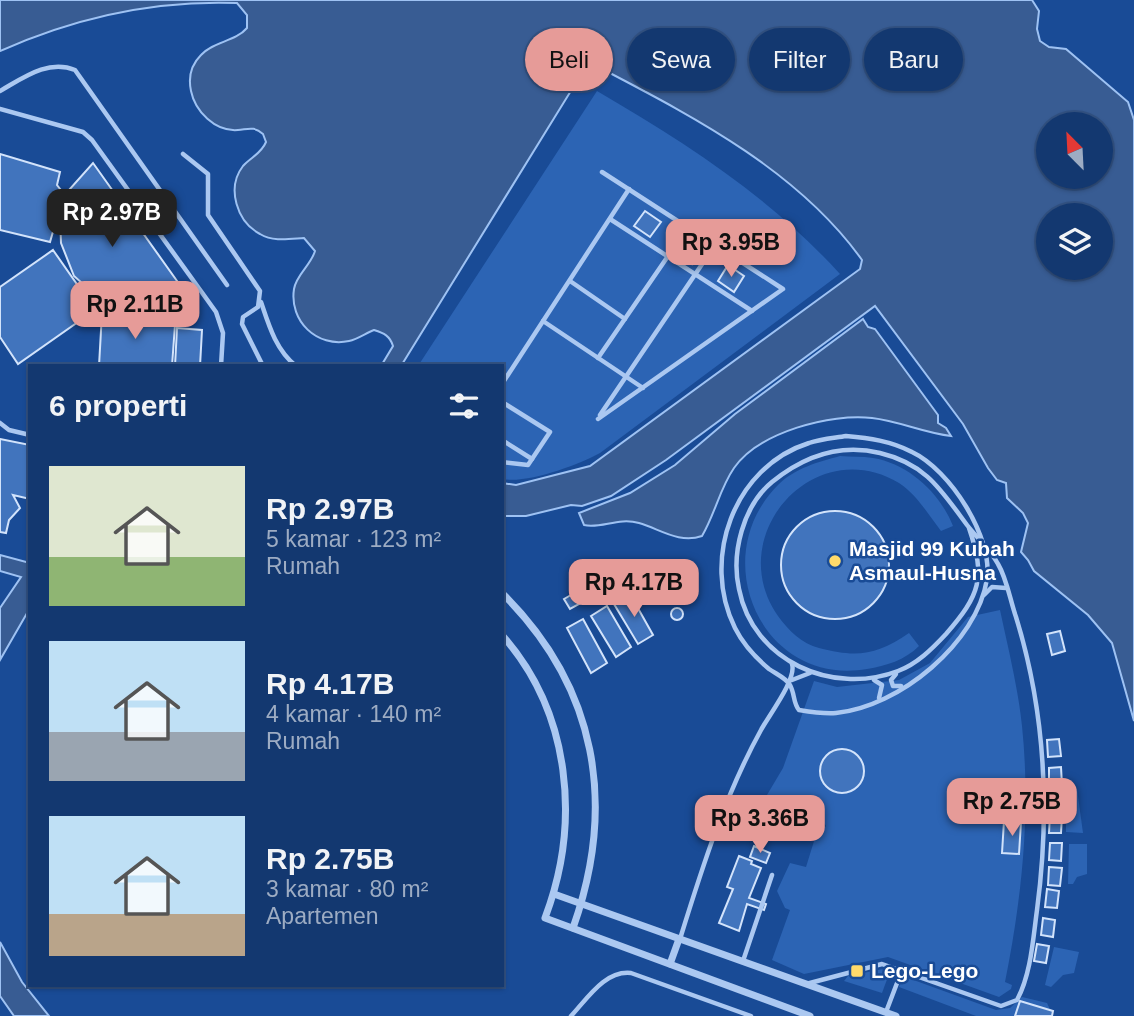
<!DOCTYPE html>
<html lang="id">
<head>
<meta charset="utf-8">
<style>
	:root { --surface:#133870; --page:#204378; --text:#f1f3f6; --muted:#9dacc3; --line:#325283; --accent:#e69b98 }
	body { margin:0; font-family:Arial,sans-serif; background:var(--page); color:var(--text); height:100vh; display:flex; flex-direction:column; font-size:26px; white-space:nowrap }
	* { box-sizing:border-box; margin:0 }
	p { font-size:23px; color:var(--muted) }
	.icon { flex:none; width:38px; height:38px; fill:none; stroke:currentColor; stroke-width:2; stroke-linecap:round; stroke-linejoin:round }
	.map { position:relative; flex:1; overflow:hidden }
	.side { position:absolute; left:28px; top:364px; width:476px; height:623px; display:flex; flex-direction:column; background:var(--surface); border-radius:0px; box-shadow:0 2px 5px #0004,0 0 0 2px var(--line) }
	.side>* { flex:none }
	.guide { position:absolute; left:525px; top:28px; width:504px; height:63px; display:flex; gap:14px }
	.needle { width:46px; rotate:336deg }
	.controls { position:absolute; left:1036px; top:112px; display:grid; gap:14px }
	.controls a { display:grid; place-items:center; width:77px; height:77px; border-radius:50%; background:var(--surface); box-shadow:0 2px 5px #0004,0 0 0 2px var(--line); font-size:35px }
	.price { position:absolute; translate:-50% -60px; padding:0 16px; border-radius:14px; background:var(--accent); color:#111; font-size:23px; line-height:46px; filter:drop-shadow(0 2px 4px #0008) }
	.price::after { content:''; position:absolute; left:50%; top:42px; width:21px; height:16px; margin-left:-10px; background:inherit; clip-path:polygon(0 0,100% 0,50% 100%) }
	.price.selected { background:#222; color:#fff }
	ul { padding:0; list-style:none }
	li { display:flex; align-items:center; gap:21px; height:175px; padding:0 21px }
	li span { display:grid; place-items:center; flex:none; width:196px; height:140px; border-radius:0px; color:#555 }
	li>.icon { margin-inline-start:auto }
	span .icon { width:84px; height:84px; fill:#fffc; stroke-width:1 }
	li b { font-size:30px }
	h2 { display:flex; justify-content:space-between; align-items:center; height:84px; padding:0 21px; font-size:30px }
	.tag { padding:0 24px; border-radius:32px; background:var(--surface); box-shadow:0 2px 5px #0004,0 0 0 2px var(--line); font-size:24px; line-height:63px }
	.tag.selected { background:var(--accent); color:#111 }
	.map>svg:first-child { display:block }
</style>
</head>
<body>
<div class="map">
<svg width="1134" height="1016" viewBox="0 0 1134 1016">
	<rect width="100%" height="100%" fill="#194b96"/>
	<g fill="#2c64b4">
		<path d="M597 91C686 143 770 197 840 274L600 453C578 465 527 484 502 479V366H418Z"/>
		<path d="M840 456C851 457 862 456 873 458 909 464 940 493 953 526L941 531C928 514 917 495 899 483 814 432 722 536 778 616 788 630 802 644 819 648 857 658 877 655 909 633L919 646C905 660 886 666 867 669 762 687 705 558 778 485 795 468 818 462 840 456Z"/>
		<path d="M1000 610C1008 648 1018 687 1022 726 1031 813 1022 897 1005 982L1012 985 1011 989 999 997 888 957 804 974 772 960 790 910 785 908 777 891 790 863 806 867 815 838 826 826 822 820 810 819 764 800 783 768 814 681 837 687 899 680 930 663 968 617Z"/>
		<path d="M1077 789 1083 833 1066 832V790Z"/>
		<path d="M1069 844H1087V874L1077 877 1073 884H1068Z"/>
		<path d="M1054 947 1079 952 1074 973 1063 975 1051 987 1045 985Z"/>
		<path d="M883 969 889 974 882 993 844 981 848 976Z"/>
		<path d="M908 978 996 1010 1010 1008 1022 997 1047 1003 1053 1016H976L899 987 902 979Z"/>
	</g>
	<g fill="#385c93" stroke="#9ec2f3" stroke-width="2" fill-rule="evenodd">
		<path d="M0 0H1032L1039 11 1037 29 1040 41 1049 47 1066 49 1128 102 1134 120V721L1112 643 1088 615 1034 571 1028 560 1021 552 1028 523 1023 513 1007 498 1006 483 997 480 988 468 963 424 875 306 666 460 611 496 582 506 571 505 526 516H502V483L516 485 590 466 860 269 862 260C800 173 698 119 606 71 592 69 586 72 577 81L401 366H381L393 346C390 336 384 333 374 330 366 333 358 339 349 341 317 348 289 321 294 289 296 275 311 265 315 251L304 238C289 239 273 242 260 234 237 222 226 188 243 166 251 157 261 154 266 142L263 134C254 126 249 129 238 130 215 132 195 111 191 91 188 77 191 65 201 55 214 41 235 42 247 28V15L237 3C155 0 74 18 0 51ZM1048 124H1101V177H1048ZM1048 215H1101V268H1048Z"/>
		<path d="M863 319 868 327 875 329 938 415V423L946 428 951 436C924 433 899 421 872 418 831 413 759 432 734 468 720 488 715 514 702 536 679 544 660 529 639 523 618 517 601 529 584 525L579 513 630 493 675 465 735 414Z"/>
		<path d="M0 555 30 563V608L0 660V608L21 577 0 571Z"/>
		<path d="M0 942 22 982 49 1016H14L0 996Z"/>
	</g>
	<g fill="#4174bd" stroke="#d2e3fb" stroke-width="2">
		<path d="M0 154 60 172 57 185 64 194 50 242 0 230Z"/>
		<path d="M93 163 187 295 154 309 127 308 101 300 74 276 61 243 60 216 69 190Z"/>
		<path d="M645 211 661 222 650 237 634 226Z"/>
		<path d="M687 237 703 248 692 264 676 253Z"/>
		<path d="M53 250 95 310 18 364 0 337V287Z"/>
		<path d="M728 265 744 276 734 292 718 281Z"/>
		<path d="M102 313 156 316V324L175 325 172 366H99Z"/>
		<path d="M177 328 202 330 200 366H175Z"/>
		<path d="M0 439 30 445V499L13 495 20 508 9 520 6 533 0 532Z"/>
		<circle cx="835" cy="565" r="54"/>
		<path d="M604 576 612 586 570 609 564 599Z"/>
		<path d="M630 594 653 635 638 644 614 604Z"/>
		<path d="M607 606 631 647 616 657 591 616Z"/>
		<circle cx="677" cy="614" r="6"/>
		<path d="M583 619 607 663 591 673 567 628Z"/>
		<path d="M1060 631 1065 651 1052 655 1047 634Z"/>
		<path d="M1059 739 1061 756 1048 757 1047 740Z"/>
		<circle cx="842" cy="771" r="22"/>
		<path d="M1061 767 1062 785H1049V768Z"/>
		<path d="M1050 790H1062V807L1050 808Z"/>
		<path d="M1050 815 1062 816 1061 833H1049Z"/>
		<path d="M1004 821 1021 822 1019 854 1002 853Z"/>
		<path d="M1050 843H1062L1061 861 1049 860Z"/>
		<path d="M754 846 770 853 766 863 750 857Z"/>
		<path d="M739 856 752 861 751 864 761 868 749 898 766 904 764 910 747 904 739 931 719 923 733 889 727 887Z"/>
		<path d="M1049 867 1062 868 1060 886 1048 885Z"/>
		<path d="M1047 889 1059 891 1057 908 1045 907Z"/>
		<path d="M1043 918 1055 920 1053 937 1041 935Z"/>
		<path d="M1037 944 1049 946 1046 963 1034 961Z"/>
		<path d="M1020 1001 1053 1011 1052 1016H1015Z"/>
	</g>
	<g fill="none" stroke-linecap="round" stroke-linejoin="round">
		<g stroke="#abc8f1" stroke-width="4.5">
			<path d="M0 91C23 78 48 59 75 70L227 285"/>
			<path d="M0 109 83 132 92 140 216 312 223 333 221 366"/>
			<path d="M183 154 208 174V215L260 291 258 307 243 317 242 324 263 366"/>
			<path d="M610 219 752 311"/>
			<path d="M570 281 625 319"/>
			<path d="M261 302C269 326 276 350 296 366"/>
			<path d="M543 321 643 388"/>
			<path d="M598 358 688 227"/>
			<path d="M502 384 629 189"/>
			<path d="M502 402 550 432 528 465 502 462"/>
			<path d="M600 415 715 245"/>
			<path d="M598 419 783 289 602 172"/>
			<path d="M0 423 9 430 30 435"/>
			<path d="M846 436C869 438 891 441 912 452 950 470 993 537 987 579 977 643 899 707 836 713 824 714 811 712 799 710 793 703 795 694 790 685 786 678 776 674 769 669 756 658 743 644 735 628 701 560 733 467 809 443 820 439 834 438 846 436Z"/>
			<path d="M502 440 532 459"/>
			<path d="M984 595 992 587 1006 588"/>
			<path d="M896 674 891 680 893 686H901"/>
			<path d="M792 680 810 673"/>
			<path d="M874 680 882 685 879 698"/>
			<path d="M680 939C702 868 725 795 761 730 769 715 797 679 792 664"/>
			<path d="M743 961 772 875"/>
			<path d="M806 984 882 964 1001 1006 1017 1000C1031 974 1033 939 1037 910 1050 812 1045 711 1016 617 1010 600 1007 579 998 564 990 549 977 538 967 525 941 490 926 464 880 453 839 443 804 456 772 482 743 506 731 553 739 589 753 661 832 696 898 671 917 664 932 649 946 634 980 595 986 578 969 528"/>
			<path d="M886 1012 902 970"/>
			<path d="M571 1016C587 999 605 970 631 973L751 1016"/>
		</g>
		<g stroke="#abc8f1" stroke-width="7">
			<path d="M502 593C597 687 617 804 573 928"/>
			<path d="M502 635C571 713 581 823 545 918L810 1016"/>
			<path d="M554 894 896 1016"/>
			<path d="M670 964 679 939"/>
		</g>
	</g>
	<g fill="#ffda6b" stroke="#194b96" stroke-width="2.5">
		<circle cx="835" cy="561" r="7"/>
		<rect x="850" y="964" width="14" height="14" rx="3.5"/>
	</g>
	<g text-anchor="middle" stroke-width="5" stroke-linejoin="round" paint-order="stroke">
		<g font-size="21" font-weight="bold" fill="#fff" stroke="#194b96" text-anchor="start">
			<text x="849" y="556">Masjid 99 Kubah<tspan x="849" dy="24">Asmaul-Husna</tspan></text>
			<text x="871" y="978">Lego-Lego</text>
		</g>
	</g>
</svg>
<div class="controls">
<a><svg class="needle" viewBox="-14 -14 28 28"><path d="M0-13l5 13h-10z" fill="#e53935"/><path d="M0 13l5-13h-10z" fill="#9dacc3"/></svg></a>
<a><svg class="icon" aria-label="layers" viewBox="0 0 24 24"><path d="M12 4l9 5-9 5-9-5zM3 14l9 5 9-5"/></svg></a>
</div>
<b class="price selected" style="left:112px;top:249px">Rp 2.97B</b>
<b class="price" style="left:731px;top:279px">Rp 3.95B</b>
<b class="price" style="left:135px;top:341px">Rp 2.11B</b>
<b class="price" style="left:634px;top:619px">Rp 4.17B</b>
<b class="price" style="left:1012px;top:838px">Rp 2.75B</b>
<b class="price" style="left:760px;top:855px">Rp 3.36B</b>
<div class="guide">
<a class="tag selected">Beli</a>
<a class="tag">Sewa</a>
<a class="tag">Filter</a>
<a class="tag">Baru</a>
</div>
<section class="side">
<h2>6 properti<svg class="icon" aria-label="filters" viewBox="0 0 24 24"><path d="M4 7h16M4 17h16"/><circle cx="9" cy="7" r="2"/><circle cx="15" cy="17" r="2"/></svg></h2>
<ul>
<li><span style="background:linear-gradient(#dfe7d0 65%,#8fb573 0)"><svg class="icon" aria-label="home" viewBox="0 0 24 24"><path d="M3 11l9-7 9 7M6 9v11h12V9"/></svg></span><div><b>Rp 2.97B</b><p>5 kamar · 123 m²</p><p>Rumah</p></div></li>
<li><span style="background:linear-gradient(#bfe0f5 65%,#9aa5b1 0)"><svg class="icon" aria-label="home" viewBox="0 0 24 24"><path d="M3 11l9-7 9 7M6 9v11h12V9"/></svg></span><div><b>Rp 4.17B</b><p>4 kamar · 140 m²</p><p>Rumah</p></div></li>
<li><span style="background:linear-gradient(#bfe0f5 70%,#b9a48a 0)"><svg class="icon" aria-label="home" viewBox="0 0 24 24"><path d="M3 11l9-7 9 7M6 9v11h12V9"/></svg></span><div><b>Rp 2.75B</b><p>3 kamar · 80 m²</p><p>Apartemen</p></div></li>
</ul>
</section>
</div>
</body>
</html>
